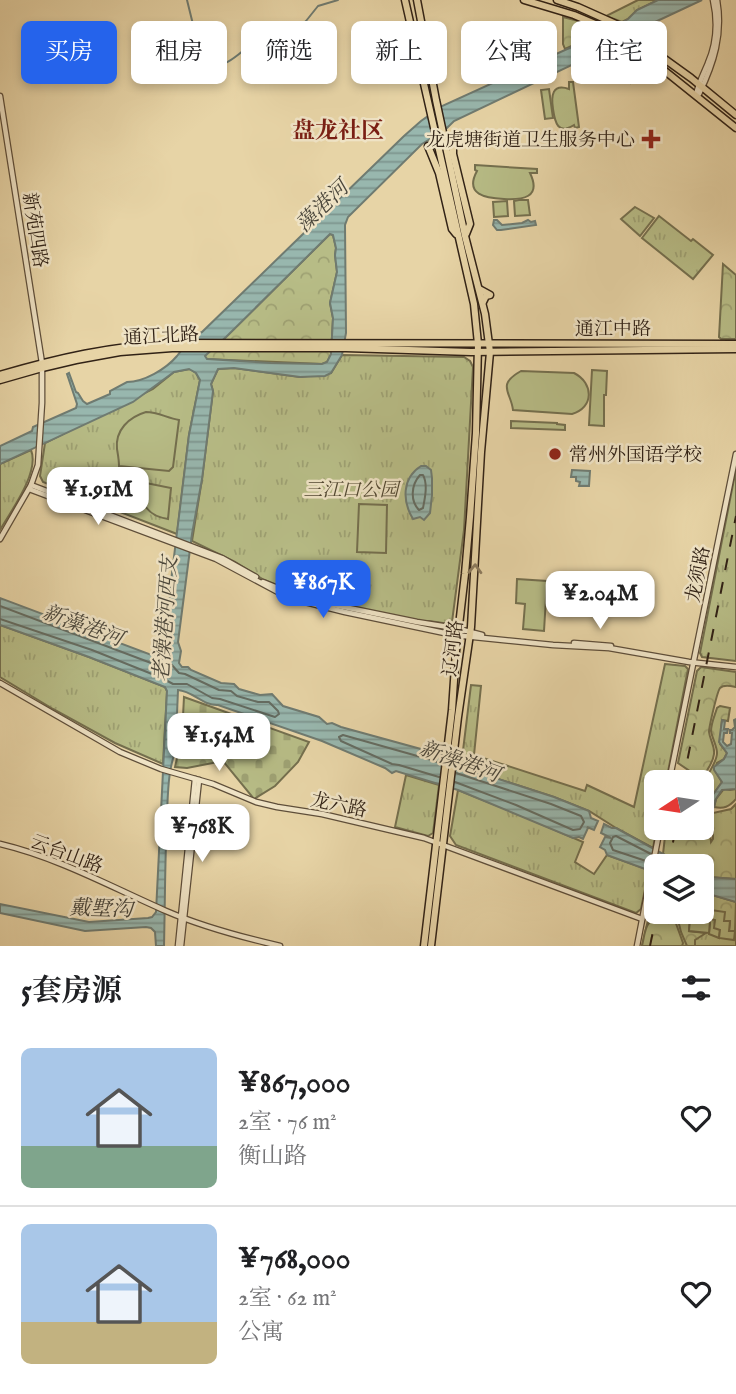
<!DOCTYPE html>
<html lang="zh">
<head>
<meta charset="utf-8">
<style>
	:root { --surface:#fff; --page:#f6f6f6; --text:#202124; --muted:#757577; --line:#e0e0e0; --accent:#2563eb }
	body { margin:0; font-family:"IM FELL English","Noto Serif SC",serif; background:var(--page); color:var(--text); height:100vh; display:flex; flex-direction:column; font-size:26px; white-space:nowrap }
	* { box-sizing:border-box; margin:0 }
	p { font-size:23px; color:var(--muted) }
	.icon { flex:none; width:38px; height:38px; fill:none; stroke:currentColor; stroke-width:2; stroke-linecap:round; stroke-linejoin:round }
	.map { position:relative; height:946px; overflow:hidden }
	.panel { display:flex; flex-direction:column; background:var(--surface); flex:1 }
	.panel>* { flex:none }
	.top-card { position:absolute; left:21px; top:21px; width:695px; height:63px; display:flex; gap:14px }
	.needle { width:46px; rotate:258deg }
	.controls { position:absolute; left:644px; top:770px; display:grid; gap:14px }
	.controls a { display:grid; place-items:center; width:70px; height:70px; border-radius:10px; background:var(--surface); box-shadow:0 4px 10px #0003; font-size:35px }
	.price { position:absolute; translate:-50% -60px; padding:0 16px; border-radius:14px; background:#fff; color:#222; font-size:23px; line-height:46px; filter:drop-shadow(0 2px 4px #0008) }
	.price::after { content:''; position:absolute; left:50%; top:42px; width:21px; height:16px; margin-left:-10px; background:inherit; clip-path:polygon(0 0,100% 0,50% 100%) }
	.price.on { background:var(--accent); color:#fff }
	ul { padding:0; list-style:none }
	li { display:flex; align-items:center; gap:21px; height:175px; padding:0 21px }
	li+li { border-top:2px solid var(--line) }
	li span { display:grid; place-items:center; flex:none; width:196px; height:140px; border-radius:10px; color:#555 }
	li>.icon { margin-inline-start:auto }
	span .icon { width:84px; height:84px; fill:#fffc; stroke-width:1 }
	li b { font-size:30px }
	h2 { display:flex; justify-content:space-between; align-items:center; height:84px; padding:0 21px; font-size:30px }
	.pill { padding:0 24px; border-radius:10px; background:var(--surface); box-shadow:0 4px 10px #0003; font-size:24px; line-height:63px }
	.pill.on { background:var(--accent); color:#fff }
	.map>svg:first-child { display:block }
</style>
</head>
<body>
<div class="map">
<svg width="736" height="946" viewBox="0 0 736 946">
	<defs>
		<pattern id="grass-tufts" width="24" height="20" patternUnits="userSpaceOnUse" patternTransform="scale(1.75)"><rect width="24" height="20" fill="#b7bc86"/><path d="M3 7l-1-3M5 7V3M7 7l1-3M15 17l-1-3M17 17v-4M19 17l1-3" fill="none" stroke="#9ea173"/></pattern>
		<pattern id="forest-crowns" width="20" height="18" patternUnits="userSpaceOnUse" patternTransform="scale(1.75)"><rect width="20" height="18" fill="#b7bc86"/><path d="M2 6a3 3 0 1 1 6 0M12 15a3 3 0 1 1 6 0" fill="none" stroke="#9ea173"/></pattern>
		<pattern id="cemetery-stones" width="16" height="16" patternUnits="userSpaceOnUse" patternTransform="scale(1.75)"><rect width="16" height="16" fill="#b7bc86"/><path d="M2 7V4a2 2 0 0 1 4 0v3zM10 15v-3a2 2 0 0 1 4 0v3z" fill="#9ea173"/></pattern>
		<pattern id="water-rules" width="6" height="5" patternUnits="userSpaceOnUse" patternTransform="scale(1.75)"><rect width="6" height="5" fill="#98b7ae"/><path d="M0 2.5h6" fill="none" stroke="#7d948d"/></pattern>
	</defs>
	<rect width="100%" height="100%" fill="#e7d4a6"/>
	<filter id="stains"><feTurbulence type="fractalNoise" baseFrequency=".00286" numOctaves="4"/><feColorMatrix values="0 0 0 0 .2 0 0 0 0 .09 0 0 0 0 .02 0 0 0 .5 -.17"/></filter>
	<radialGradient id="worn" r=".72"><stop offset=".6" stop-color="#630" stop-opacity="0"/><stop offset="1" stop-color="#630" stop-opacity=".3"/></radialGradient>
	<g fill="url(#grass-tufts)" stroke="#746f4e" stroke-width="2">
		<path d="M638 0H658L637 10 628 19 622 22 606 16Z"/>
		<path d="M635 207 654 218 640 236 621 219Z"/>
		<path d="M659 216 691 241 693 239 713 255 693 279 642 238Z"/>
		<path d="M342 355 464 357 470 361 473 367 464 530 452 622 450 624 429 621H417L302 596 264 580 235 562 192 541 202 479 213 391 211 384 218 369 234 368 300 377 331 373Z"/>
		<path d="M190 369 196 373 200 380 189 435 177 534 43 482 40 476 45 443 153 389 174 372Z"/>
		<path d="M31 450C40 472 11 511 0 530V464Z"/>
		<path d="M736 469V661L702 657 700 653Z"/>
		<path d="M0 625 89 657 165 687 167 691 163 764 115 743 53 709 0 677Z"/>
		<path d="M665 664 685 666 688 669 666 782H656L657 828 653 848 616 828 589 811 554 797 461 767 471 685 481 686 474 755 585 791 587 785 634 807Z"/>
		<path d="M406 775 439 785 433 833 428 836 395 827Z"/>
		<path d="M458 790 513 812 583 842 575 862 594 874 607 855 649 870 641 909 636 913 456 845 450 836Z"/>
		<path d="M656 886V912H702V892L736 902V946H642Z"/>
	</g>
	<g fill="url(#forest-crowns)" stroke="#746f4e" stroke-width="2">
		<path d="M563 17 590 24 603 32 565 49 563 44Z"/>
		<path d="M620 42 666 76 631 83 628 67 616 45Z"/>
		<path d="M330 234 333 235 336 248 335 255 337 272 330 303 333 318 331 355 327 362 322 364 207 359 204 356 226 337Z"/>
		<path d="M723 264 736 275V339H721L719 337Z"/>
		<path d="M701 667 736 672V687C731 686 724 684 720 688 717 692 709 727 709 732 710 740 715 746 714 754 713 764 705 771 703 780L678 763 697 671Z"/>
		<path d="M720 706 730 708 728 721 722 720 720 744 727 753 724 759 717 763 715 770 722 782 712 796 711 806C690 787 717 769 717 753 717 746 712 738 711 731 711 723 715 715 717 708Z"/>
		<path d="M724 789 730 790 736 789V799C729 807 724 809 714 807L716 799Z"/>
		<path d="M736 804V879L708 877 702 874V866H685L663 854 666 828H702V807L707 806 710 811 709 824 711 842 713 839V813L731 809Z"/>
		<path d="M702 892 736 902 735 931H729L730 922 724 921 711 910 710 918 715 919 720 929 719 938 709 934 710 921 703 920 704 907H702Z"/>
		<path d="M661 915 674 918 683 943 682 946H642C646 929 644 922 661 915Z"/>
		<path d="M680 919 690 920 689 931 706 933 695 940V946H687L681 932 678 920Z"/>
	</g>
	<path fill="url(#cemetery-stones)" stroke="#746f4e" stroke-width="2" d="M184 697 309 742 298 762 275 786 254 799 223 761 187 768 175 767 182 736Z"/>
	<g fill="#b7bc86" stroke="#746f4e" stroke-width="2">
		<path d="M569 82H573L579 127 575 128 574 125C558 135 555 123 553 109 551 96 552 83 569 89Z"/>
		<path d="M549 89 553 118 545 119 541 90Z"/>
		<path d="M475 165 537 169V173H530C542 198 522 200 504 199 486 198 464 195 477 171L475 170Z"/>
		<path d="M519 200H528L530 215 515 216 514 201Z"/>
		<path d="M507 201 508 216 494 217 493 202Z"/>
		<path d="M592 370 607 371 606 395H604V426L589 425Z"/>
		<path d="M521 371 574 373C594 383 594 408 572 414L513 410C511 392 496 385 521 371Z"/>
		<path d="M146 412C158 412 167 418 179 420L173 467 169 471 119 466C119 460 118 455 117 449 115 430 129 417 146 412Z"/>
		<path d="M511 421 557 423V424L565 425V430L511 428Z"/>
		<path d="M141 482 171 488 168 519C147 516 139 502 141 482Z"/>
		<path d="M359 504 387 505 386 553 357 552Z"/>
		<path d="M517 579 547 581 544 631 523 629 525 604 516 603Z"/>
		<path d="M702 907H704L703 920 710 921 709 933 689 931 690 919 683 917 684 912H702Z"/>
		<path d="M711 910 725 912 724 921H730L729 931H735L734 940 719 938 720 930 714 928 715 920 710 919Z"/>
	</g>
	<g fill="url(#water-rules)" stroke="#6f7b71" stroke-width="2" fill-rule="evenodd">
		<path d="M658 0H702L638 30 618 43 454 121 446 129 422 144 348 217 345 225 346 333 342 355 331 373 325 376 300 377 234 368 218 369 211 384 213 391 202 479 192 534 178 642 181 651 179 663 182 667H188L191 670 221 683 234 684 239 689 260 695 272 694 283 706 319 717 327 724 332 723 341 727 439 754 461 767 554 797 589 811 591 818 598 821 594 830 587 827 588 828 583 839 579 837 573 838 458 790 396 771 392 773 385 768 322 741 218 705C203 706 193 691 178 690L176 738 179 743C168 764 168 791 167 814 165 858 165 902 164 946H156L155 932 151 928 146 927 85 931 0 913V904L89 922 148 918 152 917 156 912 167 691 165 687 89 657 0 625V598L162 659 167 657 170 631 168 621 171 581 189 435 200 380 196 373 189 369 174 372 133 402 0 464V446L32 431 33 427 76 408 77 404 67 374 69 373 76 392 78 393 83 401 87 404 110 394V391L127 382C144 382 166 369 177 356 185 346 190 336 202 332L404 136 421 121 442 106 609 30 628 19 637 10ZM330 234 333 235 336 248 335 255 337 272 330 303 333 318 331 354 327 362 322 364 271 363 207 359 205 356 226 337Z"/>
		<path d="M494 220H497L502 225 522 223 528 220 531 222 535 221 536 225 501 230H497L493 225Z"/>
		<path d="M421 466H426L431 470 432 478V495L430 513 424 520 420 517 413 519C402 501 402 478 421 466Z"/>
		<path d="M572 470 590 471 589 486H579L580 482 576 481V477H571Z"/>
		<path d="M736 719V789L722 790 716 799 714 807 711 806 712 796 722 782 714 770V767L724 759 727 753 719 742 722 720 725 721 724 729H728L727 733H724L723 742 727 746 731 744 732 733H730V730H732L735 727 734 720Z"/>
		<path d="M604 824 612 828H616L685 866H656V873L607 855 605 850 600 847 605 837 611 838 601 833Z"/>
		<path d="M702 874 708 877 736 879V902L702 892Z"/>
	</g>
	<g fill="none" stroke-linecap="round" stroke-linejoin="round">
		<g stroke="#646c62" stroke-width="2">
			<path d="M420 475H423C428 484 425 498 423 508L419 510C410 501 411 485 420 475Z"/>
			<path d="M0 606 159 666 171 664 179 673 185 674 219 690 231 691 237 696 258 702H269L278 711 279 714 275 717 220 699 212 698 187 684H173L162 678 92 650 0 619"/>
			<path d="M439 777 399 765 392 764 341 741 339 737 343 735 435 761 441 764"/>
			<path d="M455 782 516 805 573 830 580 829 584 822 581 816 551 804 456 773"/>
			<path d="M649 862 613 850 610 843 613 837 616 836 651 854"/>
		</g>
		<path stroke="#6f7b71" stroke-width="2" d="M187 0 203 65C232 70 236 50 259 42 268 39 278 41 287 40L306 21 318 6 338 0"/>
		<g stroke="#5e4e3a" stroke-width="7">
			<g id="minor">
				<path d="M696 95C698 84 704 73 708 63 717 42 718 22 713 0"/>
				<path d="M0 96 42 363V403L38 465 31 485 0 539"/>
				<path d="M696 96 699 94C714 63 723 34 717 0"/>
				<path d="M31 485 222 558 256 577"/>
				<path d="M29 489 216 559 289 598 345 612 454 635 553 645 609 648 689 662 736 667"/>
				<path d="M263 582 305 599 417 622 455 628 482 635"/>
				<path d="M574 643 611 646"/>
				<path d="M0 683 120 752 161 769 213 784 256 802 277 807 322 814 424 838 642 919"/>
				<path d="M669 782 736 454"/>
				<path d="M0 844C59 858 111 887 166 911 203 927 241 937 280 946"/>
				<path d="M178 946 195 779"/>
				<path d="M181 946 199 780"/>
				<path d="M637 946 660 828"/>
			</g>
		</g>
		<g stroke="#312216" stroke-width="9">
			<g id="major">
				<path d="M405 0 474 304 478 344 476 433 470 517 465 574 456 651 452 710 424 946"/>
				<path d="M417 0 436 100 465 236 485 314 490 352 481 452 471 627 458 717 431 946"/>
				<path d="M524 0 574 15 607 29 645 55 736 128"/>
				<path d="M557 0 578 7 616 24 691 78 736 115"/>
				<path d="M455 138 453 146V154L470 224 466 234"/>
				<path d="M428 146 439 173 452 229 456 234"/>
				<path d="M479 289 490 295 486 296 483 302"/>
				<path d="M0 375C58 358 111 346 172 343L736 344"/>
				<path d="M0 380 42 368 76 360 120 352 172 348H346L471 352 736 349"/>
			</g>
		</g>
		<use href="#minor" stroke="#efe3c5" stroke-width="4.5"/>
		<use href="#major" stroke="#e7d4a6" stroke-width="6"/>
		<g stroke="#312216" stroke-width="2" stroke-dasharray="12 12" stroke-linecap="butt">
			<path d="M683 782 736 516"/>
			<path d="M668 866 676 828"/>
			<path d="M650 946 657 912"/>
		</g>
	</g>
	<defs><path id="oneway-chevron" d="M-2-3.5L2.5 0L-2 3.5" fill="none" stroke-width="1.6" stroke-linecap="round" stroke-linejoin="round" transform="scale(1.75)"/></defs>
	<use stroke="#8c7b5e" href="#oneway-chevron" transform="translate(475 569) rotate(-88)"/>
	<g fill="#8f2418" stroke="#efe3c5" stroke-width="2.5">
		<path d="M647.5 128.5h7v7h7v7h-7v7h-7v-7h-7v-7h7z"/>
		<circle cx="555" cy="454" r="7"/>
	</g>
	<g text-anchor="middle" stroke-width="5" stroke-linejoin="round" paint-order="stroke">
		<g font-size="19" fill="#312216" stroke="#efe3c5" text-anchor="end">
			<text x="635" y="146">龙虎塘街道卫生服务中心</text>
			<text x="569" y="461" text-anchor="start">常州外国语学校</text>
		</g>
		<g font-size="19" fill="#312216" stroke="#efe3c5">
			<text transform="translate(36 230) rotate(81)" y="7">新苑四路</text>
			<text x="613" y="335">通江中路</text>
			<text transform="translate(161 335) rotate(-3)" y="7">通江北路</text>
			<text transform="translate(697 574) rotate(-79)" y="7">龙须路</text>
			<text transform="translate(452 648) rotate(-83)" y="7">辽河路</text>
			<text transform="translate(339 804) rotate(12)" y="7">龙六路</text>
			<text transform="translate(67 853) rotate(21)" y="7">云台山路</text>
		</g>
		<g font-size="19" font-style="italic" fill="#524832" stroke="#efe3c5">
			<text x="351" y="496">三江口公园</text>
		</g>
		<g font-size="21" font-style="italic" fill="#4b473c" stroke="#efe3c5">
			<text transform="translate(322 206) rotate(-44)" y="7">藻港河</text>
			<text transform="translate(165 619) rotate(-86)" y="7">老澡港河西支</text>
			<text transform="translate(83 625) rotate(20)" y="7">新藻港河</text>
			<text transform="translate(460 761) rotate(20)" y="7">新澡港河</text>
			<text transform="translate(101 908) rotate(2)" y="7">戴墅沟</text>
		</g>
		<g font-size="23" font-weight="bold" fill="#7a1f14" stroke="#efe3c5">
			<text x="338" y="138">盘龙社区</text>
		</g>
	</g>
	<rect width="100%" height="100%" filter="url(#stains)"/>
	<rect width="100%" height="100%" fill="url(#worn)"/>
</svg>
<div class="controls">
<a><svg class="needle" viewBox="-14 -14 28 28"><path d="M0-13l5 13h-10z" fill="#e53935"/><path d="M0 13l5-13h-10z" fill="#757577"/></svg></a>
<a><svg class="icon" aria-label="layers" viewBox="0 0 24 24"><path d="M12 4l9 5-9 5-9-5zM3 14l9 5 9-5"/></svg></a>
</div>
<b class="price" style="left:98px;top:527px">¥1.91M</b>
<b class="price on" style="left:323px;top:620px">¥867K</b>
<b class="price" style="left:600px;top:631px">¥2.04M</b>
<b class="price" style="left:219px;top:773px">¥1.54M</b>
<b class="price" style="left:202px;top:864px">¥768K</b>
<div class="top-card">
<a class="pill on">买房</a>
<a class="pill">租房</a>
<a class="pill">筛选</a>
<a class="pill">新上</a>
<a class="pill">公寓</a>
<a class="pill">住宅</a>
</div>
</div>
<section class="panel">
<h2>5套房源<svg class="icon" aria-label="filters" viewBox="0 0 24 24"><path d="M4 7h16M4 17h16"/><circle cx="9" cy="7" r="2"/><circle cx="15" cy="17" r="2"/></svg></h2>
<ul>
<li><span style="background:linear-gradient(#a9c7e8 70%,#7fa58c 0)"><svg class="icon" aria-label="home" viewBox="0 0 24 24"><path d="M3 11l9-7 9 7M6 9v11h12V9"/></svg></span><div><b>¥867,000</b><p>2室 · 76 m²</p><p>衡山路</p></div><svg class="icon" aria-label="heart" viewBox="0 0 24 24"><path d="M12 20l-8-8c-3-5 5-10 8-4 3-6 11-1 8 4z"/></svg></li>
<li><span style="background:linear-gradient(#a9c7e8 70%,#c2b280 0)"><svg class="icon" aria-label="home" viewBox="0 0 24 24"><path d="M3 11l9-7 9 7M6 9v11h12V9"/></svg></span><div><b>¥768,000</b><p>2室 · 62 m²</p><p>公寓</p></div><svg class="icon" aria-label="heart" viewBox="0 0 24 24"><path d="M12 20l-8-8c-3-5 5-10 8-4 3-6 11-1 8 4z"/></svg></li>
</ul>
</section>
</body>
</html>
